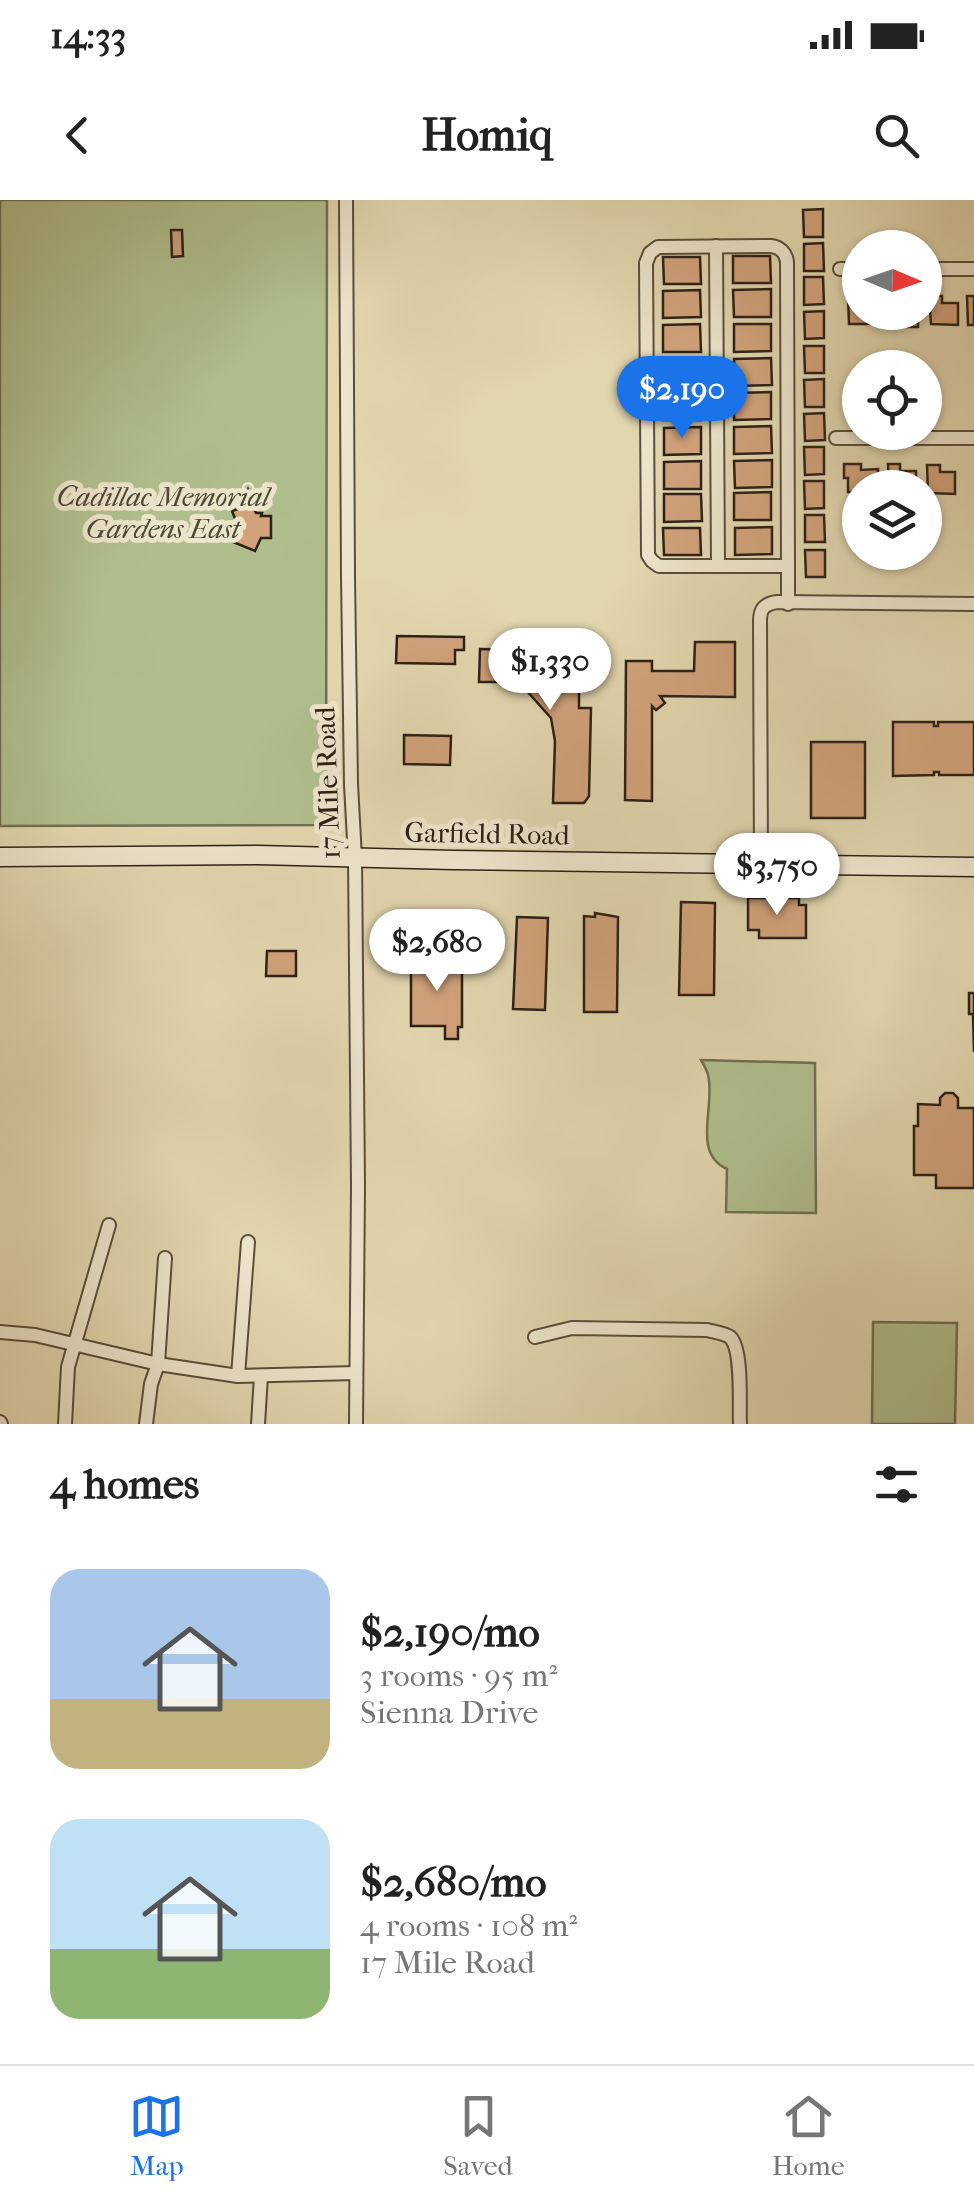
<!DOCTYPE html>
<html lang="en">
<head>
<meta charset="utf-8">
<style>
	:root { --surface:#fff; --page:#f2f2f2; --text:#222; --muted:#767676; --line:#e0e0e0; --accent:#1a73e8 }
	body { margin:0; font-family:"IM FELL French Canon",serif; background:var(--page); color:var(--text); height:100vh; display:flex; flex-direction:column; font-size:38px; white-space:nowrap }
	* { box-sizing:border-box; margin:0 }
	p { font-size:32px; color:var(--muted) }
	.icon { flex:none; width:55px; height:55px; fill:none; stroke:currentColor; stroke-width:2; stroke-linecap:round; stroke-linejoin:round }
	.map { position:relative; height:1224px; overflow:hidden }
	.panel { display:flex; flex-direction:column; background:var(--surface); flex:1 }
	.panel>* { flex:none }
	.needle { width:65px; rotate:92deg }
	.controls { position:absolute; left:842px; top:30px; display:grid; gap:20px }
	.controls a { display:grid; place-items:center; width:100px; height:100px; border-radius:50%; background:var(--surface); box-shadow:0 2px 8px #0004; font-size:50px }
	.price { position:absolute; translate:-50% -85px; padding:0 22px; border-radius:35px; background:#fff; color:#222; font-size:32px; line-height:65px; filter:drop-shadow(0 2px 5px #0008) }
	.price::after { content:''; position:absolute; left:50%; top:60px; width:30px; height:22px; margin-left:-15px; background:inherit; clip-path:polygon(0 0,100% 0,50% 100%) }
	.price.current { background:var(--accent); color:#fff }
	ul { padding:0; list-style:none }
	li { display:flex; align-items:center; gap:30px; height:250px; padding:0 50px }
	li span { display:grid; place-items:center; flex:none; width:280px; height:200px; border-radius:30px; color:#555 }
	li>.icon { margin-inline-start:auto }
	span .icon { width:120px; height:120px; fill:#fffc; stroke-width:1 }
	li b { font-size:42px }
	h2 { display:flex; justify-content:space-between; align-items:center; height:120px; padding:0 50px; font-size:42px }
	.status { display:flex; justify-content:space-between; align-items:center; height:70px; padding:0 50px; background:var(--surface); direction:ltr }
	.status svg { height:28px; fill:currentColor }
	header { display:flex; justify-content:space-between; align-items:center; height:130px; padding:0 50px; background:var(--surface); font-size:45px; font-weight:700 }
	.menu { display:flex; justify-content:space-around; align-items:center; height:140px; border-top:2px solid var(--line); background:var(--surface); font-size:28px; color:var(--muted) }
	.menu a { display:grid; justify-items:center; gap:5px }
	.menu .current { color:var(--accent) }
	.map>svg:first-child { display:block }
</style>
</head>
<body>
<div class="status"><b>14:33</b><svg viewBox="0 0 49 12"><path d="M0 12V9h3v3zM5 12V6h3v6zM10 12V3h3v9zM15 12V0h3v12zM26 1h20v11H26zM47 4h2v5h-2z"/></svg></div>
<header><svg class="icon" aria-label="back" viewBox="0 0 24 24"><path d="M15 5l-7 7 7 7"/></svg>Homiq<svg class="icon" aria-label="search" viewBox="0 0 24 24"><circle cx="10" cy="10" r="6"/><path d="M15 15l6 6"/></svg></header>
<div class="map">
<svg width="974" height="1224" viewBox="0 0 974 1224">
	<rect width="100%" height="100%" fill="#e2d6af"/>
	<filter id="stains"><feTurbulence type="fractalNoise" baseFrequency=".002" numOctaves="4"/><feColorMatrix values="0 0 0 0 .2 0 0 0 0 .09 0 0 0 0 .02 0 0 0 .5 -.17"/></filter>
	<radialGradient id="worn" r=".72"><stop offset=".6" stop-color="#630" stop-opacity="0"/><stop offset="1" stop-color="#630" stop-opacity=".3"/></radialGradient>
	<g fill="#b0be8d" stroke="#6e7052" stroke-width="2.5">
		<path d="M0 0H327L326 625 0 626Z"/>
		<path d="M701 860 815 863 816 1013 726 1012 727 969C691 953 716 905 708 875 707 870 704 865 701 860Z"/>
		<path d="M873 1122 957 1123 955 1224H872Z"/>
	</g>
	<g fill="#d1a27b" stroke="#2c2117" stroke-width="2.5">
		<path d="M823 9V37H804L803 10Z"/>
		<path d="M171 30H182L183 56 172 57Z"/>
		<path d="M823 43 824 71H804V44Z"/>
		<path d="M733 56H770L771 83H733Z"/>
		<path d="M663 57H700L701 84H664Z"/>
		<path d="M804 77H823L824 104 804 105Z"/>
		<path d="M771 89V117H734L733 90Z"/>
		<path d="M700 90 701 117 663 118V91Z"/>
		<path d="M848 96H860V112H876V124H849Z"/>
		<path d="M929 96H942V103H958V125L931 124Z"/>
		<path d="M967 96H974V125H968Z"/>
		<path d="M824 111V138L805 139 804 112Z"/>
		<rect x="888" y="112" width="30" height="15"/>
		<path d="M700 124 701 152H663V125Z"/>
		<path d="M734 124H771V151L734 152Z"/>
		<path d="M804 146H824V173H805Z"/>
		<path d="M700 158 701 185 664 186 663 159Z"/>
		<path d="M771 158 772 185 735 186 734 159Z"/>
		<path d="M824 179V207H805L804 180Z"/>
		<path d="M700 192 701 220H663V193Z"/>
		<path d="M771 192V219L734 220V193Z"/>
		<path d="M824 213 825 240 805 241 804 214Z"/>
		<path d="M771 226 772 253 734 254V227Z"/>
		<path d="M701 227V254L664 255V228Z"/>
		<path d="M804 247H824V274L805 275Z"/>
		<path d="M772 260V287L735 288 734 261Z"/>
		<path d="M701 261V289H664V262Z"/>
		<path d="M844 264H861V270L878 269V288H860V292H848V278H844Z"/>
		<path d="M888 264H900V271H916V288H889Z"/>
		<path d="M927 265H940V272H955V294L928 293Z"/>
		<path d="M804 281H824V308L805 309Z"/>
		<path d="M771 292V320H734V293Z"/>
		<path d="M664 294H701L702 321 664 322Z"/>
		<path d="M252 304 256 313H262L261 316H271V338H261L255 351 233 342 236 332V321L232 311Z"/>
		<path d="M805 315H824L825 342H805Z"/>
		<path d="M772 327V354L735 355V328Z"/>
		<path d="M663 328H700L701 355H664Z"/>
		<path d="M805 350H825V377H806Z"/>
		<path d="M397 436 464 437V450H455V464L396 463Z"/>
		<path d="M695 442H735V497L660 496 665 503 656 510 652 506V601L625 600 626 461H652V471H694Z"/>
		<path d="M480 449 542 450 579 490V508H591L589 596 584 603H553L555 541 551 518 526 490 507 482H479Z"/>
		<path d="M893 522H934V526H938V522H974V575H939V572H934V575L893 576Z"/>
		<path d="M404 535 451 536 450 565 404 564Z"/>
		<rect x="811" y="542" width="54" height="76"/>
		<path d="M748 698H799V705H806V738H759V730H748Z"/>
		<path d="M681 702 715 703 714 795H679Z"/>
		<path d="M595 713 618 717 617 812H584V716L595 717Z"/>
		<path d="M517 717 548 718 545 810 513 809Z"/>
		<path d="M267 751H296V776H266Z"/>
		<path d="M416 757H462V827H458V839H445V826H411V765H416Z"/>
		<path d="M969 793H974V852L973 814H969Z"/>
		<path d="M945 893H953L958 898V908H974V988H936V975H914V926H918V904L940 905V898Z"/>
	</g>
	<g fill="none" stroke-linecap="round" stroke-linejoin="round">
		<g stroke="#5a4e3d" stroke-width="16">
			<g id="street">
				<path d="M346 0 348 377 351 584 355 658 358 986 356 1224"/>
				<path d="M716 46 718 366"/>
				<path d="M840 69H860"/>
				<path d="M925 69H974"/>
				<path d="M836 238H974"/>
				<path d="M788 404V366L787 62C786 53 780 47 771 46L658 47 650 53 646 63 648 355 652 361 659 366H788"/>
				<path d="M761 663 760 421C760 409 764 404 777 402L974 404"/>
				<path d="M0 1132 35 1135 158 1164 238 1176 356 1173"/>
				<path d="M535 1137 572 1128 707 1130C714 1132 724 1133 730 1137 743 1149 739 1206 740 1224"/>
				<path d="M238 1176 248 1042"/>
				<path d="M0 1222 1 1224"/>
				<path d="M65 1224 68 1167 109 1025"/>
				<path d="M146 1224 151 1184 158 1164 165 1058"/>
				<path d="M258 1224 261 1176"/>
			</g>
		</g>
		<g stroke="#2c2117" stroke-width="21">
			<path id="secondary" d="M0 657 258 655 453 660 974 667"/>
		</g>
		<use href="#street" stroke="#ece4cb" stroke-width="12"/>
		<use href="#secondary" stroke="#ece4cb" stroke-width="18"/>
	</g>
	<g text-anchor="middle" stroke-width="10" stroke-linejoin="round" paint-order="stroke">
		<g font-size="28" font-style="italic" fill="#4d4834" stroke="#ece4cb">
			<text x="163" y="306">Cadillac Memorial<tspan x="163" dy="32">Gardens East</tspan></text>
		</g>
		<g font-size="28" fill="#2c2117" stroke="#ece4cb">
			<text transform="translate(327 583) rotate(-92)" y="10">17 Mile Road</text>
			<text transform="translate(487 633) rotate(1)" y="10">Garfield Road</text>
		</g>
	</g>
	<rect width="100%" height="100%" filter="url(#stains)"/>
	<rect width="100%" height="100%" fill="url(#worn)"/>
</svg>
<div class="controls">
<a><svg class="needle" viewBox="-14 -14 28 28"><path d="M0-13l5 13h-10z" fill="#e53935"/><path d="M0 13l5-13h-10z" fill="#767676"/></svg></a>
<a><svg class="icon" aria-label="locate" viewBox="0 0 24 24"><circle cx="12" cy="12" r="6"/><path d="M12 2v4M12 18v4M2 12h4M18 12h4"/></svg></a>
<a><svg class="icon" aria-label="layers" viewBox="0 0 24 24"><path d="M12 4l9 5-9 5-9-5zM3 14l9 5 9-5"/></svg></a>
</div>
<b class="price current" style="left:682px;top:241px">$2,190</b>
<b class="price" style="left:550px;top:513px">$1,330</b>
<b class="price" style="left:777px;top:718px">$3,750</b>
<b class="price" style="left:437px;top:794px">$2,680</b>
</div>
<section class="panel">
<h2>4 homes<svg class="icon" aria-label="filters" viewBox="0 0 24 24"><path d="M4 7h16M4 17h16"/><circle cx="9" cy="7" r="2"/><circle cx="15" cy="17" r="2"/></svg></h2>
<ul>
<li><span style="background:linear-gradient(#a9c7e8 65%,#c2b280 0)"><svg class="icon" aria-label="home" viewBox="0 0 24 24"><path d="M3 11l9-7 9 7M6 9v11h12V9"/></svg></span><div><b>$2,190/mo</b><p>3 rooms · 95 m²</p><p>Sienna Drive</p></div></li>
<li><span style="background:linear-gradient(#bfe0f5 65%,#8fb573 0)"><svg class="icon" aria-label="home" viewBox="0 0 24 24"><path d="M3 11l9-7 9 7M6 9v11h12V9"/></svg></span><div><b>$2,680/mo</b><p>4 rooms · 108 m²</p><p>17 Mile Road</p></div></li>
</ul>
</section>
<nav class="menu">
<a class="current"><svg class="icon" aria-label="map" viewBox="0 0 24 24"><path d="M3 6l6-2 6 2 6-2v14l-6 2-6-2-6 2zM9 4v14M15 6v14"/></svg>Map</a>
<a><svg class="icon" aria-label="saved" viewBox="0 0 24 24"><path d="M7 4h10v16l-5-4-5 4z"/></svg>Saved</a>
<a><svg class="icon" aria-label="home" viewBox="0 0 24 24"><path d="M3 11l9-7 9 7M6 9v11h12V9"/></svg>Home</a>
</nav>
</body>
</html>
